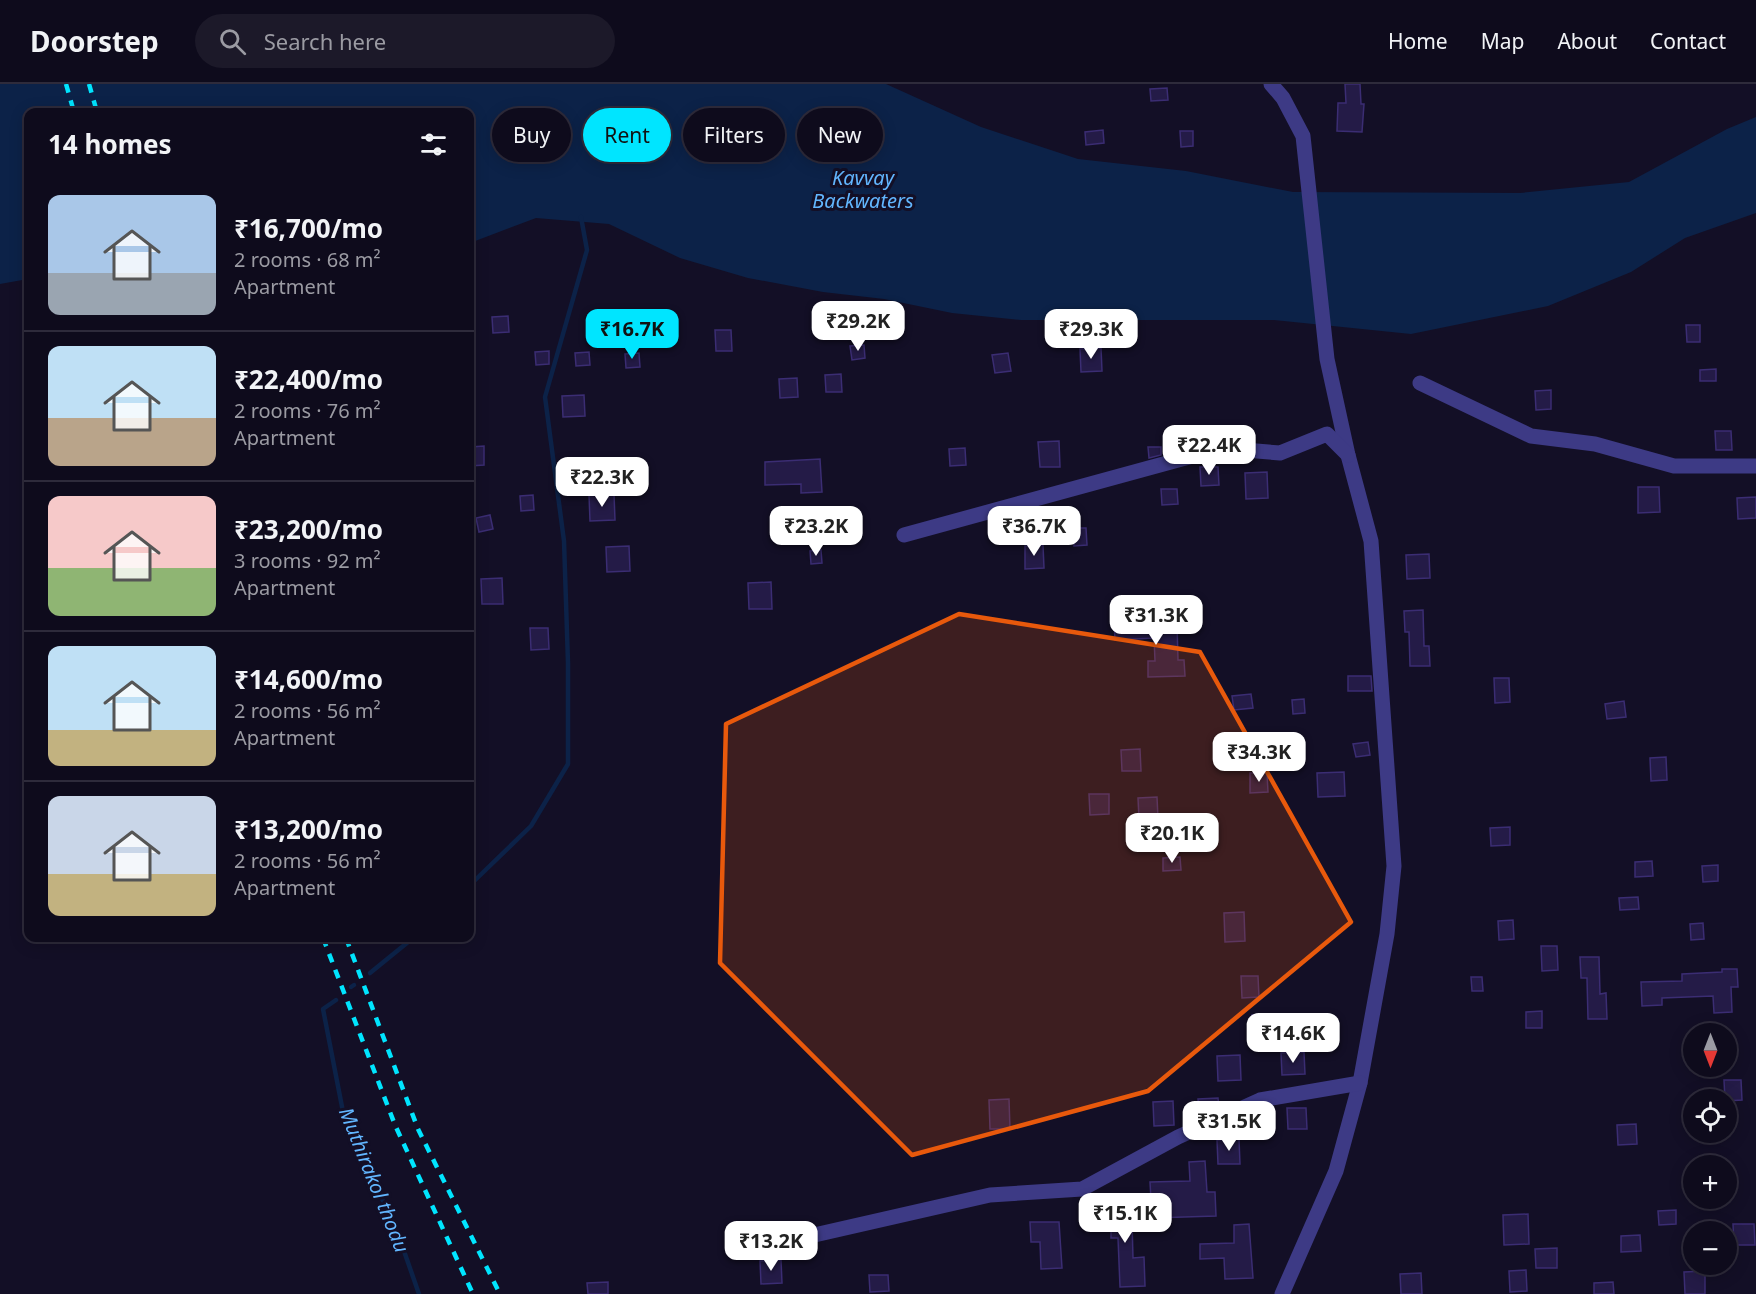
<!DOCTYPE html>
<html lang="en">
<head>
<meta charset="utf-8">
<style>
	:root { --surface:#0e0b1c; --page:#1c1929; --text:#f1f3f6; --muted:#9b9ba3; --line:#2e2b3b; --accent:#00e5ff }
	body { margin:0; font-family:"Noto Sans",sans-serif; background:var(--page); color:var(--text); height:100vh; display:flex; flex-direction:column; font-size:22px; white-space:nowrap }
	* { box-sizing:border-box; margin:0 }
	p { font-size:20px; color:var(--muted) }
	.icon { flex:none; width:33px; height:33px; fill:none; stroke:currentColor; stroke-width:2; stroke-linecap:round; stroke-linejoin:round }
	.map { position:relative; flex:1; overflow:hidden }
	.details { position:absolute; left:24px; top:24px; width:450px; height:834px; display:flex; flex-direction:column; background:var(--surface); border-radius:12px; box-shadow:0 3px 15px #0003,0 0 0 2px var(--line) }
	.details>* { flex:none }
	.top-card { position:absolute; left:492px; top:24px; width:570px; height:54px; display:flex; gap:12px }
	.needle { width:39px; rotate:180deg }
	.controls { position:absolute; left:1683px; top:939px; display:grid; gap:12px }
	.controls a { display:grid; place-items:center; width:54px; height:54px; border-radius:50%; background:var(--surface); box-shadow:0 3px 15px #0003,0 0 0 2px var(--line); font-size:30px }
	.price { position:absolute; translate:-50% -51px; padding:0 14px; border-radius:12px; background:#fff; color:#222; font-size:20px; line-height:39px; filter:drop-shadow(0 2px 3px #0008) }
	.price::after { content:''; position:absolute; left:50%; top:36px; width:18px; height:14px; margin-left:-9px; background:inherit; clip-path:polygon(0 0,100% 0,50% 100%) }
	.price.on { background:var(--accent); color:#111 }
	ul { padding:0; list-style:none }
	li { display:flex; align-items:center; gap:18px; height:150px; padding:0 24px }
	li+li { border-top:2px solid var(--line) }
	li span { display:grid; place-items:center; flex:none; width:168px; height:120px; border-radius:12px; color:#555 }
	li>.icon { margin-inline-start:auto }
	span .icon { width:72px; height:72px; fill:#fffc; stroke-width:1 }
	li b { font-size:26px }
	h2 { display:flex; justify-content:space-between; align-items:center; height:72px; padding:0 24px; font-size:26px }
	.chip { padding:0 21px; border-radius:27px; background:var(--surface); box-shadow:0 3px 15px #0003,0 0 0 2px var(--line); font-size:21px; line-height:54px }
	.chip.on { background:var(--accent); color:#111 }
	header { display:flex; align-items:center; gap:36px; box-sizing:border-box; height:84px; padding:0 30px; background:var(--surface); border-bottom:2px solid var(--line) }
	header strong { font-size:28px }
	nav { display:flex; gap:33px; margin-inline-start:auto; font-size:21px }
	.search { width:420px; height:54px; background:var(--page); display:flex; align-items:center; gap:15px; box-sizing:border-box; padding:0 21px; border-radius:33px; color:var(--muted); font-size:22px }
	.map>svg:first-child { display:block }
</style>
</head>
<body>
<header>
<strong>Doorstep</strong>
<div class="search"><svg class="icon" aria-label="search" viewBox="0 0 24 24"><circle cx="10" cy="10" r="6"/><path d="M15 15l6 6"/></svg>Search here</div>
<nav><a>Home</a><a>Map</a><a>About</a><a>Contact</a></nav>
</header>
<div class="map">
<svg width="1756" height="1210" viewBox="0 0 1756 1210">
	<rect width="100%" height="100%" fill="#130f26"/>
	<path fill="#0c2248" d="M0 0H886L981 43 1078 75 1186 87 1293 108 1520 109 1629 98 1727 45 1756 33V129L1685 154 1631 188 1548 222 1411 250 1274 236H1021L952 229 884 215 823 208 748 194 680 174 609 140 536 134 470 159V28H28V195L0 200Z"/>
	<g fill="none" stroke-linecap="round" stroke-linejoin="round">
		<g stroke="#0c2248" stroke-width="4.5">
			<path d="M470 801 531 742 568 680V579L564 457 545 313 587 166 581 133"/>
			<path d="M370 889 413 854"/>
			<path d="M351 903 354 901"/>
			<path d="M336 916 323 925 344 1033 397 1147 419 1210"/>
		</g>
	</g>
	<g fill="#241b47" stroke="#3b2d73" stroke-width="1.5">
		<path d="M1345 0H1360L1361 20H1364L1362 48 1337 47 1338 19H1346Z"/>
		<path d="M1167 4 1168 16 1151 17 1150 5Z"/>
		<path d="M1103 46 1104 59 1086 61 1085 48Z"/>
		<path d="M1180 47H1193V62L1181 63Z"/>
		<path d="M508 232 509 248 493 249 492 233Z"/>
		<path d="M1686 241H1700V258H1687Z"/>
		<path d="M715 246H731L732 267H716Z"/>
		<path d="M864 261 865 274 852 276 850 262Z"/>
		<path d="M1101 264 1102 287 1081 288 1080 265Z"/>
		<path d="M549 267V280L536 281 535 268Z"/>
		<path d="M589 268 590 281 576 282 575 269Z"/>
		<path d="M639 269 640 283 626 284 625 270Z"/>
		<path d="M1008 269 1011 287 995 289 992 271Z"/>
		<path d="M1716 285V297H1700V286Z"/>
		<path d="M841 290 842 308H826L825 291Z"/>
		<path d="M797 294 798 313 780 314 779 295Z"/>
		<path d="M1551 306V325L1536 326 1535 307Z"/>
		<path d="M584 311 585 332 563 333 562 312Z"/>
		<path d="M1715 347H1731L1732 366H1716Z"/>
		<path d="M1059 357 1060 383H1040L1038 358Z"/>
		<path d="M484 362V381L470 382V363Z"/>
		<path d="M1148 363H1161V371L1149 374Z"/>
		<path d="M965 364 966 381 950 382 949 365Z"/>
		<path d="M820 375 822 408 801 409V400L765 401V378Z"/>
		<path d="M1200 383H1218L1219 401 1201 402Z"/>
		<path d="M1267 388 1268 414 1246 415 1245 389Z"/>
		<path d="M1638 403H1659L1660 428 1638 429Z"/>
		<path d="M1161 405H1177L1178 420 1162 421Z"/>
		<path d="M614 410 615 436 590 437 589 411Z"/>
		<path d="M533 411 534 426 521 427 520 412Z"/>
		<path d="M1756 413V434L1738 435 1737 414Z"/>
		<path d="M490 431 493 445 479 448 476 434Z"/>
		<path d="M1074 444H1086L1087 461 1074 462Z"/>
		<path d="M1043 461 1044 484 1025 485V462Z"/>
		<path d="M629 462 630 487 607 488 606 463Z"/>
		<path d="M821 466 822 479 811 480 810 467Z"/>
		<path d="M1429 470 1430 494 1407 495 1406 471Z"/>
		<path d="M502 494 503 520H482L481 495Z"/>
		<path d="M771 498 772 525H749L748 499Z"/>
		<path d="M1423 526 1424 562H1429L1430 582H1410L1409 548H1405L1404 527Z"/>
		<path d="M1137 536 1138 541 1177 539 1178 576H1184L1185 592 1148 593V577H1155L1154 554 1115 556 1114 537Z"/>
		<path d="M530 544H548L549 565 531 566Z"/>
		<path d="M1348 592H1371L1372 607H1348Z"/>
		<path d="M1494 594H1509L1510 618 1495 619Z"/>
		<path d="M1251 610 1253 624 1234 626 1232 612Z"/>
		<path d="M1304 615 1305 629 1293 630 1292 616Z"/>
		<path d="M1624 617 1626 633 1607 635 1605 620Z"/>
		<path d="M1368 658 1370 671 1356 673 1353 660Z"/>
		<path d="M1140 665 1141 687H1122L1121 666Z"/>
		<path d="M1666 673 1667 696 1651 697 1650 674Z"/>
		<path d="M1344 688 1345 712 1318 713 1317 689Z"/>
		<path d="M1250 689H1267L1268 708 1250 709Z"/>
		<path d="M1089 710H1109V730L1090 731Z"/>
		<path d="M1157 713 1158 734 1139 735 1138 714Z"/>
		<path d="M1510 743V761L1491 762 1490 744Z"/>
		<path d="M1180 773 1181 786 1163 787V774Z"/>
		<path d="M1652 777 1653 792 1635 793V778Z"/>
		<path d="M1718 781V797L1703 798 1702 782Z"/>
		<path d="M1638 813 1639 825 1620 826 1619 814Z"/>
		<path d="M1244 828 1245 857 1225 858 1224 829Z"/>
		<path d="M1513 836 1514 855 1499 856 1498 837Z"/>
		<path d="M1703 839 1704 855 1691 856 1690 840Z"/>
		<path d="M1541 862H1557L1558 886 1542 887Z"/>
		<path d="M1580 873H1599L1600 910 1606 909 1607 935H1588L1587 894H1581Z"/>
		<path d="M1722 885H1737L1738 903H1731L1732 928 1714 929 1713 912 1662 914V921L1642 922 1641 898 1682 897V890L1722 888Z"/>
		<path d="M1241 892H1258L1259 913 1242 914Z"/>
		<path d="M1471 893H1482L1483 907H1472Z"/>
		<path d="M1542 927V944H1526V928Z"/>
		<path d="M1252 931H1271V953H1253Z"/>
		<path d="M1304 968 1305 990 1282 991 1281 969Z"/>
		<path d="M1240 971 1241 996 1218 997 1217 972Z"/>
		<path d="M1724 996H1741L1742 1016 1726 1017 1725 1016Z"/>
		<path d="M1218 1014 1219 1024 1210 1028H1199L1198 1015Z"/>
		<path d="M1009 1015 1010 1045H990L989 1016Z"/>
		<path d="M1173 1017 1174 1041 1154 1042 1153 1018Z"/>
		<path d="M1287 1024H1306L1307 1045H1288Z"/>
		<path d="M1636 1040 1637 1060 1618 1061 1617 1041Z"/>
		<path d="M1239 1055 1240 1080H1218L1217 1056Z"/>
		<path d="M1205 1077 1207 1108H1215L1216 1132 1152 1134 1150 1098 1190 1097 1189 1078Z"/>
		<path d="M1105 1115H1128L1129 1137H1132L1133 1174 1144 1173 1145 1202 1120 1203 1118 1154H1111V1131H1105Z"/>
		<path d="M1676 1126V1140L1659 1141 1658 1127Z"/>
		<path d="M1528 1130 1529 1160 1504 1161 1503 1131Z"/>
		<path d="M1030 1138H1059L1062 1184 1041 1185 1040 1158H1031Z"/>
		<path d="M1249 1140 1253 1194 1225 1195 1224 1174 1200 1175V1160L1234 1159V1141Z"/>
		<path d="M1733 1140H1754L1755 1161H1734Z"/>
		<path d="M1640 1151 1641 1167 1621 1168V1152Z"/>
		<path d="M1557 1164V1184H1536L1535 1165Z"/>
		<path d="M781 1176 782 1199 761 1200 760 1177Z"/>
		<path d="M1526 1186 1527 1207 1510 1208 1509 1187Z"/>
		<path d="M1705 1187V1210H1685L1684 1188Z"/>
		<path d="M1421 1189 1422 1210H1401L1400 1190Z"/>
		<path d="M869 1191H888L889 1207 870 1208Z"/>
		<path d="M608 1198V1210H588L587 1199Z"/>
		<path d="M1613 1198 1614 1210H1594V1199Z"/>
	</g>
	<g fill="none" stroke-linecap="round" stroke-linejoin="round">
		<g stroke="#3d3a85" stroke-width="15">
			<path d="M1271 0 1283 14 1303 52 1327 275 1348 371 1371 457 1394 782 1387 850 1360 999 1336 1087 1282 1210"/>
			<path d="M1420 299 1531 352 1595 360 1674 382H1756"/>
			<path d="M904 451 1200 370 1232 365 1280 369 1327 350 1348 371"/>
			<path d="M762 1163 990 1111 1082 1105 1178 1053 1260 1016 1360 999"/>
		</g>
		<g stroke="#00e5ff" stroke-width="4.5" stroke-dasharray="9 8" stroke-linecap="butt">
			<path d="M66 0 74 28"/>
			<path d="M89 0 97 28"/>
			<path d="M323 854 395 1041 473 1210"/>
			<path d="M346 854 418 1045 500 1210"/>
		</g>
	</g>
	<path fill="#e8590c" fill-opacity="0.2" stroke="#e8590c" stroke-width="4.5" stroke-linejoin="round" d="M959 530 1200 568 1351 838 1148 1007 912 1071 720 879 726 640Z"/>
	<g text-anchor="middle" stroke-width="6" stroke-linejoin="round" paint-order="stroke">
		<g font-size="20" font-style="italic" fill="#62b6ff" stroke="#130f26">
			<text x="863" y="101">Kavvay<tspan x="863" dy="23">Backwaters</tspan></text>
			<text transform="translate(374 1096) rotate(68)" y="7">Muthirakol thodu</text>
		</g>
	</g>
</svg>
<div class="controls">
<a><svg class="needle" viewBox="-14 -14 28 28"><path d="M0-13l5 13h-10z" fill="#e53935"/><path d="M0 13l5-13h-10z" fill="#9b9ba3"/></svg></a>
<a><svg class="icon" aria-label="locate" viewBox="0 0 24 24"><circle cx="12" cy="12" r="6"/><path d="M12 2v4M12 18v4M2 12h4M18 12h4"/></svg></a>
<a>+</a>
<a>−</a>
</div>
<b class="price" style="left:858px;top:268px">₹29.2K</b>
<b class="price on" style="left:632px;top:276px">₹16.7K</b>
<b class="price" style="left:1091px;top:276px">₹29.3K</b>
<b class="price" style="left:1209px;top:392px">₹22.4K</b>
<b class="price" style="left:602px;top:424px">₹22.3K</b>
<b class="price" style="left:816px;top:473px">₹23.2K</b>
<b class="price" style="left:1034px;top:473px">₹36.7K</b>
<b class="price" style="left:1156px;top:562px">₹31.3K</b>
<b class="price" style="left:1259px;top:699px">₹34.3K</b>
<b class="price" style="left:1172px;top:780px">₹20.1K</b>
<b class="price" style="left:1293px;top:980px">₹14.6K</b>
<b class="price" style="left:1229px;top:1068px">₹31.5K</b>
<b class="price" style="left:1125px;top:1160px">₹15.1K</b>
<b class="price" style="left:771px;top:1188px">₹13.2K</b>
<div class="top-card">
<a class="chip">Buy</a>
<a class="chip on">Rent</a>
<a class="chip">Filters</a>
<a class="chip">New</a>
</div>
<section class="details">
<h2>14 homes<svg class="icon" aria-label="filters" viewBox="0 0 24 24"><path d="M4 7h16M4 17h16"/><circle cx="9" cy="7" r="2"/><circle cx="15" cy="17" r="2"/></svg></h2>
<ul>
<li><span style="background:linear-gradient(#a9c7e8 65%,#9aa5b1 0)"><svg class="icon" aria-label="home" viewBox="0 0 24 24"><path d="M3 11l9-7 9 7M6 9v11h12V9"/></svg></span><div><b>₹16,700/mo</b><p>2 rooms · 68 m²</p><p>Apartment</p></div></li>
<li><span style="background:linear-gradient(#bfe0f5 60%,#b9a48a 0)"><svg class="icon" aria-label="home" viewBox="0 0 24 24"><path d="M3 11l9-7 9 7M6 9v11h12V9"/></svg></span><div><b>₹22,400/mo</b><p>2 rooms · 76 m²</p><p>Apartment</p></div></li>
<li><span style="background:linear-gradient(#f6c9c9 60%,#8fb573 0)"><svg class="icon" aria-label="home" viewBox="0 0 24 24"><path d="M3 11l9-7 9 7M6 9v11h12V9"/></svg></span><div><b>₹23,200/mo</b><p>3 rooms · 92 m²</p><p>Apartment</p></div></li>
<li><span style="background:linear-gradient(#bfe0f5 70%,#c2b280 0)"><svg class="icon" aria-label="home" viewBox="0 0 24 24"><path d="M3 11l9-7 9 7M6 9v11h12V9"/></svg></span><div><b>₹14,600/mo</b><p>2 rooms · 56 m²</p><p>Apartment</p></div></li>
<li><span style="background:linear-gradient(#c9d6e8 65%,#c2b280 0)"><svg class="icon" aria-label="home" viewBox="0 0 24 24"><path d="M3 11l9-7 9 7M6 9v11h12V9"/></svg></span><div><b>₹13,200/mo</b><p>2 rooms · 56 m²</p><p>Apartment</p></div></li>
</ul>
</section>
</div>
</body>
</html>
